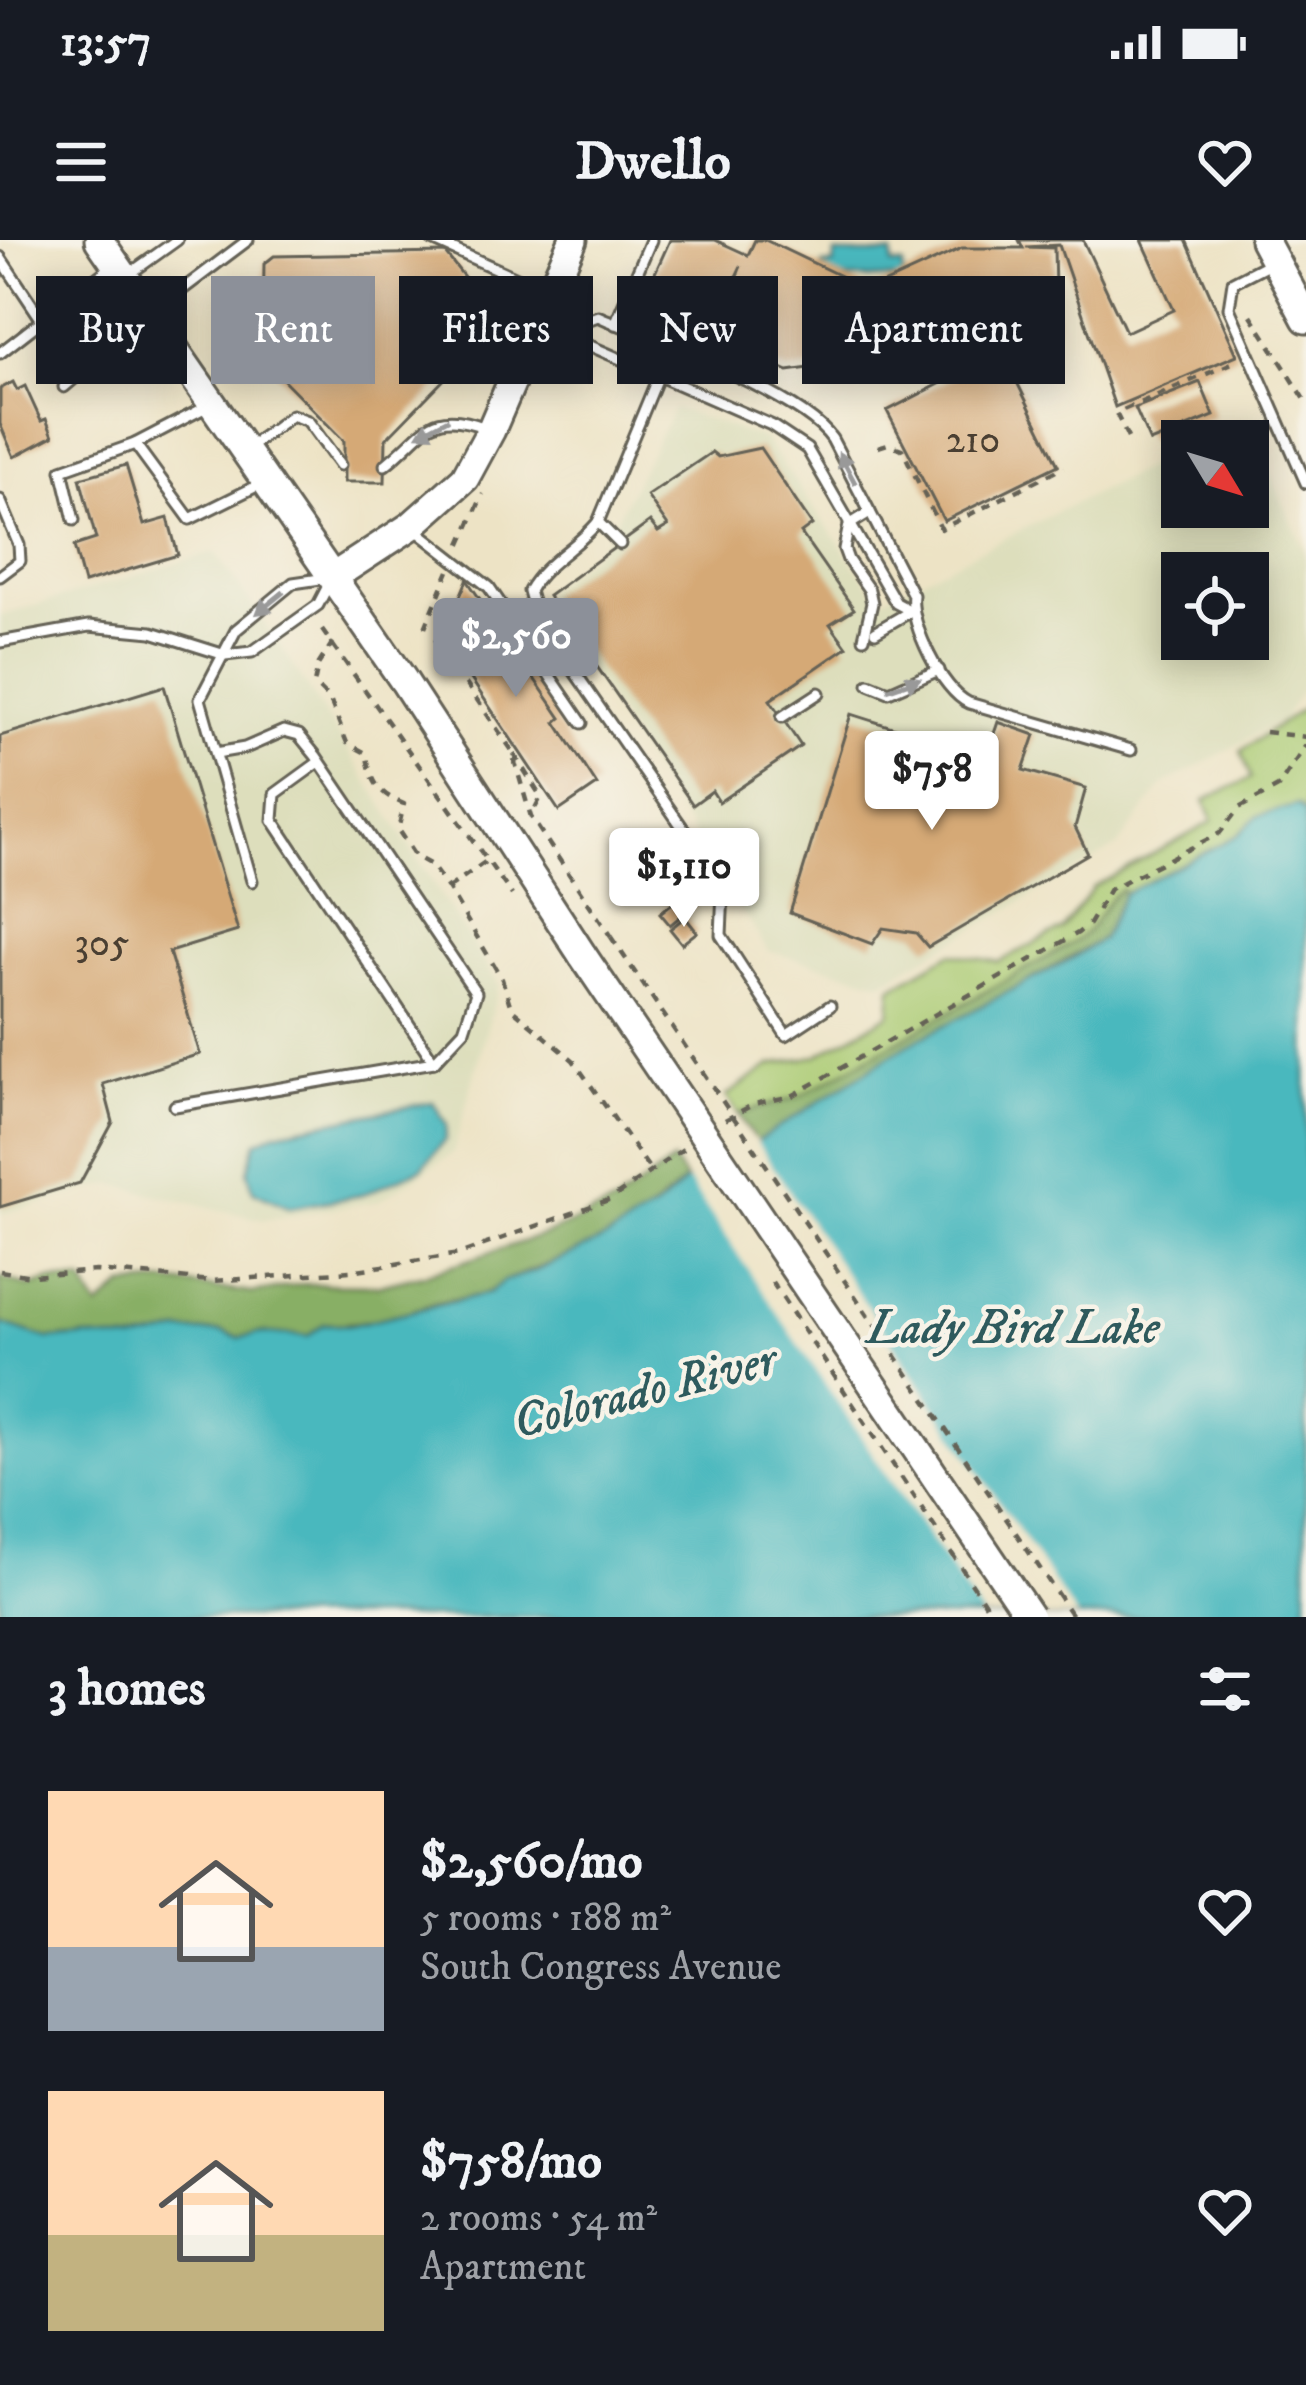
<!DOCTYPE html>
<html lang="en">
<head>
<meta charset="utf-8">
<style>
	:root { --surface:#171b24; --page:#20242c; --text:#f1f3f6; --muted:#9ea1a6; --accent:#8c9099 }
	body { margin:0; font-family:"IM FELL DW Pica",serif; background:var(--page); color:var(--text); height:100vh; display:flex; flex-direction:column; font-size:45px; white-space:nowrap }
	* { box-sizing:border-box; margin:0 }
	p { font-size:39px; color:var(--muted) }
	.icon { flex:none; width:66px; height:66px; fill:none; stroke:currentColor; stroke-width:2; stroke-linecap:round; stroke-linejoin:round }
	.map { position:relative; height:1377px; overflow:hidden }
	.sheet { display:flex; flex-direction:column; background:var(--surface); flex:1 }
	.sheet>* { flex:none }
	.hud { position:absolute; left:36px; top:36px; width:1236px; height:108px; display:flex; gap:24px }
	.needle { width:78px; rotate:128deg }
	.buttons { position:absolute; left:1161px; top:180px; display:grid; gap:24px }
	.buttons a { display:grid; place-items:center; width:108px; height:108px; border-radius:0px; background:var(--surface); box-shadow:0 6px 30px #0003; font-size:60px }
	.price { position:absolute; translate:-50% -102px; padding:0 27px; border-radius:12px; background:#fff; color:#222; font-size:39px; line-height:78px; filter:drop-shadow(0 3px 6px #0008) }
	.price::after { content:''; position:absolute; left:50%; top:72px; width:36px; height:27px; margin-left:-18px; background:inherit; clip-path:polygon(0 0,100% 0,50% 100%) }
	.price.on { background:var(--accent); color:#fff }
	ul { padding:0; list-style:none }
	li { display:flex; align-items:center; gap:36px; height:300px; padding:0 48px }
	li span { display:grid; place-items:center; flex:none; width:336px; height:240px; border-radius:0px; color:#555 }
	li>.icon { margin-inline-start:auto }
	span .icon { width:144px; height:144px; fill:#fffc; stroke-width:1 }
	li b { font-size:51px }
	h2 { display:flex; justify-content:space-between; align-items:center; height:144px; padding:0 48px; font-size:51px }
	.chip { padding:0 42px; border-radius:0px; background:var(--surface); box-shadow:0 6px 30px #0003; font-size:42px; line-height:108px }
	.chip.on { background:var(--accent); color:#fff }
	.status { display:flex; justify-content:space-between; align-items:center; height:84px; padding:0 60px; background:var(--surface); direction:ltr }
	.status svg { height:33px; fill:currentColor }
	header { display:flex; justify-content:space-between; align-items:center; height:156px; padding:0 48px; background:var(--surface); font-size:54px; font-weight:700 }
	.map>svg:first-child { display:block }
</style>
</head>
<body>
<div class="status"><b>13:57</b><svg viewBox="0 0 49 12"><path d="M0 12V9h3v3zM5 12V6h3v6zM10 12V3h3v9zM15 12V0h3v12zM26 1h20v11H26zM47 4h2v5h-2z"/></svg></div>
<header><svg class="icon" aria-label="menu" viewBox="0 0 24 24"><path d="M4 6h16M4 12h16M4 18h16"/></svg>Dwello<svg class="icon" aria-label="heart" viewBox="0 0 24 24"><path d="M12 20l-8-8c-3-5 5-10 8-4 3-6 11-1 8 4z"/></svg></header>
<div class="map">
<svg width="1306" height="1377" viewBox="0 0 1306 1377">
	<rect width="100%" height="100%" fill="#f7f3e8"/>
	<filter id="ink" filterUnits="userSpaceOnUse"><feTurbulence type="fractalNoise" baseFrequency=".00833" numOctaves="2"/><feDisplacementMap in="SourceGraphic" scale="24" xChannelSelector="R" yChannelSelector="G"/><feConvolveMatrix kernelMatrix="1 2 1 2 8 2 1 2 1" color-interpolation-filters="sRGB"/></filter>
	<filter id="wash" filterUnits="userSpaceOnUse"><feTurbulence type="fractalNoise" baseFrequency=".004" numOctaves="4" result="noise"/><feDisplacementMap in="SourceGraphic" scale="48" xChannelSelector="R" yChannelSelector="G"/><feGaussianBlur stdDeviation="2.7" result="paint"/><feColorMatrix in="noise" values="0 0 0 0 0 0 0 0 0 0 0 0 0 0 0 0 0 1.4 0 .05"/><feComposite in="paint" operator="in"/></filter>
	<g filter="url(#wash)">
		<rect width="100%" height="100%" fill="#ede3c5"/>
		<g fill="#dddebc" fill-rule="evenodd">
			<path d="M674 168 764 199 880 360 1182 210V267H1248V201H1200L1246 178 1306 314V444L1282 480 1162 546 1118 606 882 742 768 711 545 361 546 351 602 306ZM1182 333H1248V399H1182Z"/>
			<path d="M215 312 291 422 499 745 453 913 379 961 263 980 111 944 0 974V376Z"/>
		</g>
		<path fill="#abcb73" stroke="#647448" stroke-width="3" d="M1306 466V575L1124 654 1071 719 758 903 726 856 771 825 816 816 890 774 892 747 951 713 999 722 1062 689 1094 647 1213 581 1205 560 1251 538 1241 511Z"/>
		<g fill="#88af65" stroke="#526640" stroke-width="3">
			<path d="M1122 649 1124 654 1102 699 953 784 907 805 756 902 738 874 798 857 1074 702C1101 685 1101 661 1122 649Z"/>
			<path d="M673 921 686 941C668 954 654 970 635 982 596 1006 552 1023 509 1039 500 1043 495 1050 486 1053 469 1060 449 1058 432 1064 399 1076 359 1085 324 1084L309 1096 262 1093 239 1098 222 1092H180L134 1102 85 1097 48 1099 0 1083V1037L29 1047 52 1040 83 1041 98 1068 124 1046 165 1042 253 1053 304 1044 379 1045 426 1034 549 993 615 964Z"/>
		</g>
		<g fill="#49b8be" stroke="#326a6d" stroke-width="3">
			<path d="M835 14H892V25H903V39H823V25H834Z"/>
			<path d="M1298 565 1306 574V1370L1282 1377H0V1083L48 1099 85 1097 134 1102 180 1092H222L239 1098 262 1093 308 1096 324 1084 352 1085 489 1053 503 1041 533 1032 611 996 661 964 686 941 756 902 907 805 1071 719 1102 699 1124 654 1238 595 1257 576Z"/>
			<path d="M433 862 447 885 445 900 422 928 362 955 290 968 253 951 248 932 256 902 276 892Z"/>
		</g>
		<path fill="#ede3c5" d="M753 897 1077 1377H983L684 935Z"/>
		<g id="blocks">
			<g fill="#d5a976">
				<path d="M670 0H715L748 15 755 0H765L870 50 962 8H1023L1019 0H1083L1126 92 1174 70 1142 0H1186L1237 115 1115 167 1059 5 1026 7 1054 8 1056 92 988 93 892 138 831 136 809 128 788 131 729 105 734 96 724 91 731 79 721 75 741 26 707 98 640 66Z"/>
				<path d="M445 13 465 38 466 89 451 105 464 119 386 199 385 242H344V201L264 120 278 104 263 90 264 24 274 16Z"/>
				<path d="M1002 112 1058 225 944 281 887 171Z"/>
				<path d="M13 142 17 150 25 146 41 181 46 179 53 196 14 217 0 184V149Z"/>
				<path d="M1200 142 1214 176 1150 202 1135 168Z"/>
				<path d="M760 208 812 285 801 293 854 369 830 384 847 407 770 460 801 506 719 562 712 551 693 565 548 356 650 282 658 292 668 286 647 256 712 212 718 217Z"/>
				<path d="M126 225 144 285 168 278 178 315 84 343 74 306 96 299 80 238Z"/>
				<path d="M467 340 561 478 556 482 597 545 559 571 443 397Z"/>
				<path d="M164 446 238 691 169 712 200 814 103 844 113 882 80 943 0 967V496Z"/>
				<path d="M851 474 986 517 998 482 1035 495 1023 530 1086 548 1075 587 1088 614 928 707 916 693 883 688 872 704 790 673Z"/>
				<path d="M698 642 708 654 670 685 660 673Z"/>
				<path d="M685 677 697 692 682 704 670 689Z"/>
			</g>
		</g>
	</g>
	<g filter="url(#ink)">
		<use href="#blocks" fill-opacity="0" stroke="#656257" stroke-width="3"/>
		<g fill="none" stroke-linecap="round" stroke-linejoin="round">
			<g stroke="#656257" stroke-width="15">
				<g id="service">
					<path d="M432 0 546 51"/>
					<path d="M0 17 42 80"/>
					<path d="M1270 23 1233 42 1229 68 1306 243"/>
					<path d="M128 35 177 0"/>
					<path d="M549 71 576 84 586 104 771 185 807 209 896 363 911 371"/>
					<path d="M576 84 598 76C652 100 802 155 832 199L913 355C909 383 942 451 969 463L1131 510"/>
					<path d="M615 84 651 0"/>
					<path d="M670 108 598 282C577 308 545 322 529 351L536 376 687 594 699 602 725 607 721 695 786 795 830 766"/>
					<path d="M0 113 111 27"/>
					<path d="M64 147 150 74 248 0"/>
					<path d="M135 204 190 279 263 243"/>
					<path d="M248 208 292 175 308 181 340 225"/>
					<path d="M385 225C426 193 429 166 486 188"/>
					<path d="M0 260 19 305 20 321 0 336"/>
					<path d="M74 280 62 230 135 204 208 166"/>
					<path d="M598 282 620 304"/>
					<path d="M416 290 489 347 582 483"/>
					<path d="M875 392 911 371"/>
					<path d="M864 398 872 363 869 350 848 320 844 309 849 285 870 272"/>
					<path d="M0 402 89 386 152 392 225 415 252 412 318 365 330 342"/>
					<path d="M869 444 889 452 939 430"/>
					<path d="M782 477 819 453"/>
					<path d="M216 513 245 508 284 491 299 495 316 516 476 753 464 790 434 822 273 580 275 554 319 522"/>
					<path d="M252 641 200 459 236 390 293 343 327 338"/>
					<path d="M175 866 434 822"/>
				</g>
			</g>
			<g stroke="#656257" stroke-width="33">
				<g id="primary">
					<path d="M99 0 404 441 583 716"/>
					<path d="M1264 0 1306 79"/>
					<path d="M333 337 411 286 465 238 491 190 573 0"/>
				</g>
			</g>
			<g stroke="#656257" stroke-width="4.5" stroke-dasharray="9 9" stroke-linecap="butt">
				<path d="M44 47 58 37"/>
				<path d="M1251 75 1306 161"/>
				<path d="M1128 198 1116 173 1239 120"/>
				<path d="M878 207 888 204 902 209 941 289 1064 227"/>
				<path d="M461 304 483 254"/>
				<path d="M425 388 449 331"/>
				<path d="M322 390 512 655"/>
				<path d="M435 399 511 509 531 577 611 697"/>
				<path d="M333 402 318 425 314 444 330 460 347 503 366 513C372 541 376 553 404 564L398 590 415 616 431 625 448 648 502 739 511 768 573 820 651 931"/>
				<path d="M1265 492 1306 497"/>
				<path d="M514 514 541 557 531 576"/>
				<path d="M448 648 488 620"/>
				<path d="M725 880 754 864 792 856 1078 693 1089 684 1110 649 1220 593 1239 568 1278 547 1306 505"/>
				<path d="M0 1031 32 1036 96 1031 213 1041 351 1031 459 1014 611 959 686 907"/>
			</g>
			<use href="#service" stroke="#fff" stroke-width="9"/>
			<use href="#primary" stroke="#fff" stroke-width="27"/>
			<g stroke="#656257" stroke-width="33" stroke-linecap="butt">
				<path id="primary-bridge" d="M583 716 1030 1377"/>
			</g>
			<g stroke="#656257" stroke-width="4.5" stroke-dasharray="9 9" stroke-linecap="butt">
				<path d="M611 697 1073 1377"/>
				<path d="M772 1042 994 1377"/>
			</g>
			<use href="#primary-bridge" stroke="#fff" stroke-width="27"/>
		</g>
		<defs><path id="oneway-solid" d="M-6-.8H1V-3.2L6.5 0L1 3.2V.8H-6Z" transform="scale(3)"/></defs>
		<g fill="#999">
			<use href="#oneway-solid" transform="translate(433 187) rotate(152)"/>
			<use href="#oneway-solid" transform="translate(847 228) rotate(-118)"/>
			<use href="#oneway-solid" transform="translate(270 363) rotate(141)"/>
			<use href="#oneway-solid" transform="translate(904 444) rotate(-19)"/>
		</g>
	</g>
	<g text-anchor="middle" stroke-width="9" stroke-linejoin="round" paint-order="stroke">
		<g font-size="39" fill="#4a3f32">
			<text x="973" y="212">210</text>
			<text x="102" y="715">305</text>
		</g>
		<g font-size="48" font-style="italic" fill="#2e5a5d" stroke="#f7f3e8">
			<text x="1013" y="1103">Lady Bird Lake</text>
			<text transform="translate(644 1149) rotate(-14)" y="17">Colorado River</text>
		</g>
	</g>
</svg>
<div class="buttons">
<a><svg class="needle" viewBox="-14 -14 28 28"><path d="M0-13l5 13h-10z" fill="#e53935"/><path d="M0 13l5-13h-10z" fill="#9ea1a6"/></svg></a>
<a><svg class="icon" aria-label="locate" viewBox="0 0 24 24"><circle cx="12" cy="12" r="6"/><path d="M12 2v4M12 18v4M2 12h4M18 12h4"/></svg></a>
</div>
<b class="price on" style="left:516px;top:460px">$2,560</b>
<b class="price" style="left:932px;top:593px">$758</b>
<b class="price" style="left:684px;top:690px">$1,110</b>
<div class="hud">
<a class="chip">Buy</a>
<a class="chip on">Rent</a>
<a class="chip">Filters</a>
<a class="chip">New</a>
<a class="chip">Apartment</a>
</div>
</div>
<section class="sheet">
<h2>3 homes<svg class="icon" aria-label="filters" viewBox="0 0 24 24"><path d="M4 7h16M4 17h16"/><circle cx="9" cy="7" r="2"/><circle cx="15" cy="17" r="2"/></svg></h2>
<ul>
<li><span style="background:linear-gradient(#ffd9b3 65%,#9aa5b1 0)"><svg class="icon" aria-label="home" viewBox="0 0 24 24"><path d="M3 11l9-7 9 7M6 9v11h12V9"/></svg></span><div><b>$2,560/mo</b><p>5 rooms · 188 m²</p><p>South Congress Avenue</p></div><svg class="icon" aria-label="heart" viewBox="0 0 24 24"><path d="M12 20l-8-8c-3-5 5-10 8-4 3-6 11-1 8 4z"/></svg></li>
<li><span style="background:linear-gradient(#ffd9b3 60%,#c2b280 0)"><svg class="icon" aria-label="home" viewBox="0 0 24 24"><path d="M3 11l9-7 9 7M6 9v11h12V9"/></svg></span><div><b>$758/mo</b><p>2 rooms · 54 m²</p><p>Apartment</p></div><svg class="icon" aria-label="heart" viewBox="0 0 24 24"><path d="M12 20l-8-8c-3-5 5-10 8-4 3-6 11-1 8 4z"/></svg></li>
</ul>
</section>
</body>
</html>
